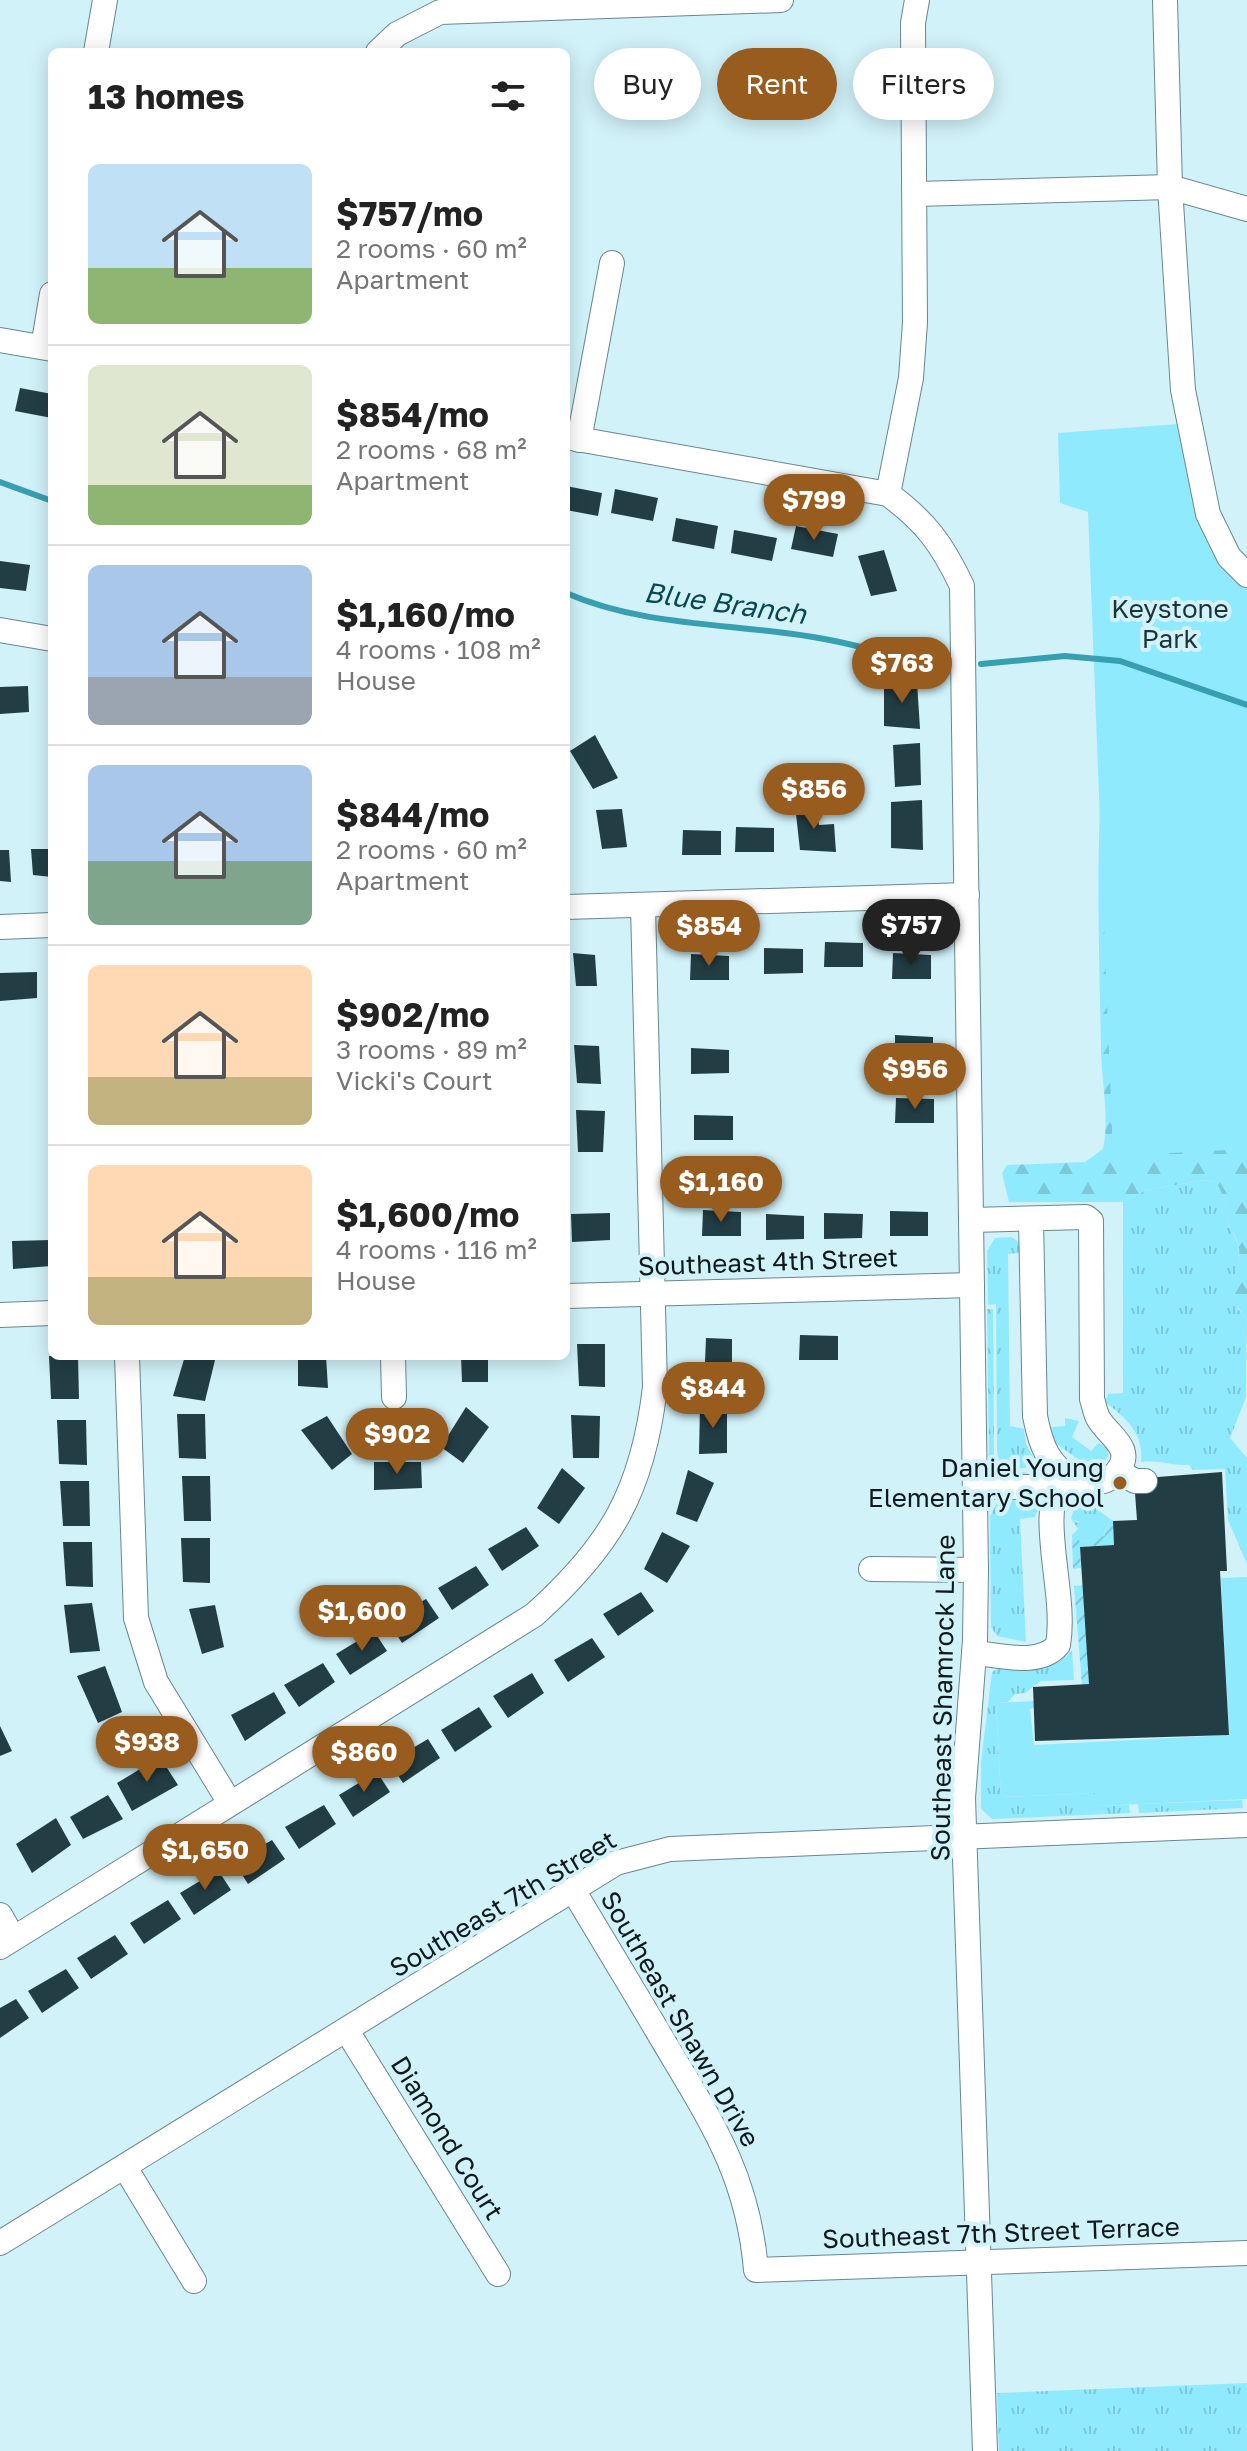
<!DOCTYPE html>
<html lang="en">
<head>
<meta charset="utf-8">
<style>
	:root { --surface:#fff; --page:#f6f6f6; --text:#222; --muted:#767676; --line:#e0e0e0; --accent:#985c1e }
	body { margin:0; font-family:"Golos Text",sans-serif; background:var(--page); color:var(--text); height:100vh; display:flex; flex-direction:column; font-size:30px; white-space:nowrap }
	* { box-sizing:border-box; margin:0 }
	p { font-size:26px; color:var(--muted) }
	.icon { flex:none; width:44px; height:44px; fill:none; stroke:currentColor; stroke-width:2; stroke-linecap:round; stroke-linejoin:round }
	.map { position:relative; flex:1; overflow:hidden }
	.drawer { position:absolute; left:48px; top:48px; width:522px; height:1312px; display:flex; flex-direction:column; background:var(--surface); border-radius:12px; box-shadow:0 4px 20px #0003 }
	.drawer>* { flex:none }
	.banner { position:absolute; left:594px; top:48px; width:532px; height:72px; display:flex; gap:16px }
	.price { position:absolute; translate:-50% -68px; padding:0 18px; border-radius:28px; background:var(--accent); color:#fff; font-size:26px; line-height:52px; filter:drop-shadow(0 2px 4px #0008) }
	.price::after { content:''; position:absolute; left:50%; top:48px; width:24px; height:18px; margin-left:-12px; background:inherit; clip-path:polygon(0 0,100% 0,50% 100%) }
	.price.on { background:#222; color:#fff }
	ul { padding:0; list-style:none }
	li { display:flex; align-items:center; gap:24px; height:200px; padding:0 40px }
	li+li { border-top:2px solid var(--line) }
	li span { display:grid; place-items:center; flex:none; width:224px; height:160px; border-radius:12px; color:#555 }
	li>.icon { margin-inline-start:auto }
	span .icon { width:96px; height:96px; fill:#fffc; stroke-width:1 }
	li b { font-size:34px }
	h2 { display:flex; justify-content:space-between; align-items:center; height:96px; padding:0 40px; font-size:34px }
	.chip { padding:0 28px; border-radius:36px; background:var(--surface); box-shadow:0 4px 20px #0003; font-size:28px; line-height:72px }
	.chip.on { background:var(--accent); color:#fff }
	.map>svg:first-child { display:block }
</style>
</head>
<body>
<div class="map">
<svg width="1247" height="2451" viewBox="0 0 1247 2451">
	<defs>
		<pattern id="grass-tufts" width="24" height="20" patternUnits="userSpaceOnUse" patternTransform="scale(2)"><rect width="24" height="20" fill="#90eafd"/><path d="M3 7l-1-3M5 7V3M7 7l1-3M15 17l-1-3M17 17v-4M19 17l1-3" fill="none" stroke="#7bc8d8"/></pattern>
		<pattern id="forest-firs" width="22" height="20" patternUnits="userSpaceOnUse" patternTransform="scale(2)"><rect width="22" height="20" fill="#90eafd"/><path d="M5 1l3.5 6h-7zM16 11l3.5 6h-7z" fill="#7bc8d8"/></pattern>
		<pattern id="garden-furrows" width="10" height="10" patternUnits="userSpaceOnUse" patternTransform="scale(2)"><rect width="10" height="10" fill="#90eafd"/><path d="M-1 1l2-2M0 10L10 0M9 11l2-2" fill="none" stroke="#7bc8d8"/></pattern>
	</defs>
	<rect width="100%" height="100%" fill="#d1f2f9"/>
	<g fill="url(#grass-tufts)">
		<path d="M1205 1180 1216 1182 1222 1192 1229 1225 1239 1246 1238 1309 1247 1319 1246 1397 1230 1438 1247 1458V1564L1228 1520 1225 1469 1193 1470 1189 1465C1171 1466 1162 1460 1141 1462 1144 1433 1126 1418 1105 1402L1108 1394 1123 1393V1202L1146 1190Z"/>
		<path d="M1012 1237 1022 1245 1018 1253 1008 1254 1010 1426 1024 1429 1026 1444 1035 1461 1034 1467 1012 1469 1000 1464 997 1451 996 1304 988 1305 987 1251 995 1238Z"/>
		<path d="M987 1309H993L994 1457 1004 1470 1029 1473 1019 1476 1001 1474 989 1460Z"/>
		<path d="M1065 1418 1079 1421 1072 1437 1091 1451 1098 1443 1108 1448V1456L1101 1468 1086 1465 1054 1442 1051 1427 1065 1426Z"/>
		<path d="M1012 1498 1029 1500 1037 1511 1035 1517 1020 1519 1026 1642 997 1636 991 1627 990 1516 997 1503Z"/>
		<path d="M1089 1503 1110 1519 1103 1537 1079 1542V1522L1071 1519 1075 1504Z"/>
		<path d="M1072 1651 1074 1680 1041 1681 1025 1693 1015 1694 1008 1702 996 1703 1001 1797 1098 1793V1806L1129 1805 1130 1813 992 1819 981 1809V1762L992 1672C1017 1655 1042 1682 1072 1651Z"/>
		<path d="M1242 1800 1243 1808 1139 1813 1138 1804Z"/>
		<path d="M1247 2383V2451H999L997 2393Z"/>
	</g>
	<path fill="url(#forest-firs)" d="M1247 660V1319C1221 1292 1242 1276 1239 1247 1238 1239 1231 1232 1229 1224 1224 1209 1225 1195 1216 1182L1205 1180 1146 1190 1123 1202H1009L1002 1173 1007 1165 1085 1162 1103 1149C1110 1116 1101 1080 1101 1046 1099 952 1096 860 1102 766Z"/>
	<g fill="#90eafd">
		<path d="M1178 424 1247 584V1149L1113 1156 1088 512 1060 503 1058 433Z"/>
		<path d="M1247 1577V1799L1098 1806 1097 1793 1001 1797 996 1703 1034 1701V1708L1030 1709 1034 1745 1229 1735 1221 1578Z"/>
	</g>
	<g fill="url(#garden-furrows)">
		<path d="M1071 1519 1082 1525 1079 1542 1104 1536 1110 1519 1113 1520 1114 1545 1080 1547 1081 1568 1073 1569 1072 1535 1078 1529Z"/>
		<path d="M1084 1585 1089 1684 1082 1685 1074 1586Z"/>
	</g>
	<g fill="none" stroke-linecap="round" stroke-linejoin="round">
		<g stroke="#389fb2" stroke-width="6">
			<path d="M0 482 52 501"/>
			<path d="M566 593C644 627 731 623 813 637 852 643 890 655 927 664"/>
			<path d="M981 664 1065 656 1120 661 1247 705"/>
		</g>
	</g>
	<g fill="#223e44">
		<path d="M20 388 52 394V418L15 411Z"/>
		<path d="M566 486 602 493 598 516 566 510Z"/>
		<path d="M615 489 658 498 653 521 611 513Z"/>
		<path d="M676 518 718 526 714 549 672 541Z"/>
		<path d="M796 526 838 534 833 557 791 549Z"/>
		<path d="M734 530 777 538 772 561 731 553Z"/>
		<path d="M884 550 897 591 871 596 858 556Z"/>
		<path d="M0 561 30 565 26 591 0 588Z"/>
		<path d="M917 682 920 729 884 726V683Z"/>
		<path d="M28 686 29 712 0 714V687Z"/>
		<path d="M595 735 618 778 593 789 570 751Z"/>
		<path d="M920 743 921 785 895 787 893 745Z"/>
		<path d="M922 800 923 850 891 848V802Z"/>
		<path d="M795 805H816L819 825 834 824 836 852 800 850Z"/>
		<path d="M622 809 627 847 602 849 596 810Z"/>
		<path d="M736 827 774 828V852H735Z"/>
		<path d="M683 830 721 831V855H682Z"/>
		<path d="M31 849H52V877L33 875Z"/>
		<path d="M0 850H9L11 882 0 881Z"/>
		<path d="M825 942 863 943V967H824Z"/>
		<path d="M764 948 803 949V973L764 974Z"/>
		<path d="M573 953 595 955 597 986H576Z"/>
		<path d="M893 953 931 955V979H892Z"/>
		<path d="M691 954 729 956V980H690Z"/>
		<path d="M37 972V998L0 1001V973Z"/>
		<path d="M895 1035 933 1037V1060L895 1061Z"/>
		<path d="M574 1045 599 1046 601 1084 577 1083Z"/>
		<path d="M691 1048 729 1050V1073L691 1074Z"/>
		<path d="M896 1098 934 1099V1123H895Z"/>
		<path d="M576 1110 605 1111 603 1152H578Z"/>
		<path d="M694 1115 733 1116V1140H694Z"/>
		<path d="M703 1210 741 1212V1236H702Z"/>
		<path d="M890 1211 928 1212V1236H890Z"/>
		<path d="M610 1213V1240L572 1242 571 1214Z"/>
		<path d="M824 1213 863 1214 862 1238 824 1239Z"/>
		<path d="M766 1214 804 1216V1239L766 1240Z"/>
		<path d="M51 1240V1266L13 1269 12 1241Z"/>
		<path d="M800 1335 838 1336V1360H799Z"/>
		<path d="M706 1338 732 1339V1385L704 1386Z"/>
		<path d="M577 1344H605V1387L579 1386Z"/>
		<path d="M49 1356H78L79 1399H51Z"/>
		<path d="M185 1356H216L205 1401 173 1396Z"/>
		<path d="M298 1356H326L328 1388 298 1386Z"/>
		<path d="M461 1356H488V1382H462Z"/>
		<path d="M700 1406 727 1407V1453L699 1454Z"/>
		<path d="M466 1407 489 1427 463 1463 441 1447Z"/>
		<path d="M177 1414H205L206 1459 179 1458Z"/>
		<path d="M571 1415 600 1416 599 1458H573Z"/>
		<path d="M327 1416 352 1454 332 1470 301 1430Z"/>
		<path d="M57 1420H86L87 1465 59 1464Z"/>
		<path d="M374 1462H421L422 1488 374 1490Z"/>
		<path d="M562 1468 585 1488 559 1524 537 1508Z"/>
		<path d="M688 1470 714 1483 697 1522 676 1514Z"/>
		<path d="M1222 1472 1227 1571H1220L1229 1735 1035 1741 1033 1687 1089 1684 1080 1547 1114 1545 1113 1521 1137 1520 1135 1493H1146L1145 1478Z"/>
		<path d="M182 1476H210L211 1521H184Z"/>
		<path d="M60 1481H89L90 1526H63Z"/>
		<path d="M526 1527 539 1546 502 1571 488 1549Z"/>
		<path d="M662 1532 690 1546 667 1583 644 1569Z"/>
		<path d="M181 1538H210V1583L183 1582Z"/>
		<path d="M63 1542H92L93 1587 66 1586Z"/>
		<path d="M476 1566 489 1585 452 1610 438 1588Z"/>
		<path d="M641 1592 654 1611 618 1636 603 1614Z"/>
		<path d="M426 1599 439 1618 402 1643 388 1621Z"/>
		<path d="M92 1603 100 1651 70 1653 64 1605Z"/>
		<path d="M215 1605 224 1647 202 1654 189 1609Z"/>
		<path d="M374 1631 387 1651 350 1675 336 1654Z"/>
		<path d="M592 1638 605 1657 568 1682 554 1660Z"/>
		<path d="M323 1663 335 1682 299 1707 284 1685Z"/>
		<path d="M105 1666 122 1712 98 1723 77 1676Z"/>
		<path d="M532 1673 544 1693 508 1718 493 1696Z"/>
		<path d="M274 1692 286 1713 245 1741 231 1715Z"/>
		<path d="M479 1707 492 1727 455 1752 441 1730Z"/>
		<path d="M0 1726 12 1751 0 1756Z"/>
		<path d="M428 1739 440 1758 403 1783 389 1762Z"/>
		<path d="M160 1757 178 1785 132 1811 117 1783Z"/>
		<path d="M377 1772 390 1792 353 1817 339 1795Z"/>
		<path d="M108 1795 123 1819 83 1839 70 1817Z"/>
		<path d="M324 1805 336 1824 299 1849 285 1827Z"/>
		<path d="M56 1818 71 1845 32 1873 16 1844Z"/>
		<path d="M272 1840 285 1859 248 1884 234 1862Z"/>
		<path d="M218 1870 231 1890 194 1915 180 1893Z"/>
		<path d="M168 1900 181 1919 144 1944 130 1923Z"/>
		<path d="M115 1935 128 1954 91 1979 77 1958Z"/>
		<path d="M66 1969 79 1988 42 2013 28 1991Z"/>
		<path d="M16 1999 29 2018 0 2038V2008Z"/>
	</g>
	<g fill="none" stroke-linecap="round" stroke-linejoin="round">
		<g stroke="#69878e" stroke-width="26">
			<g id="minor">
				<path d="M917 0 913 23 915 322 911 378 888 494C926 522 942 544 962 586L976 1570 975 1640 963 1798 985 2451"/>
				<path d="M1165 0 1170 187 1183 390 1208 514 1229 557 1247 575"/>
				<path d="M96 52 105 0"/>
				<path d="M378 52 397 34 440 12 781 0"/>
				<path d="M915 194 1170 187 1247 209"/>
				<path d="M0 340 52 349"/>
				<path d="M43 347 52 294"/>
				<path d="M566 437 888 494"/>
				<path d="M579 440 612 263"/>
				<path d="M0 630 52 639"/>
				<path d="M566 907 967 895"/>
				<path d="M0 927 52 925"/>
				<path d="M972 1220 1086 1217 1091 1221 1092 1399C1094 1405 1095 1412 1098 1418 1108 1436 1136 1448 1117 1472 1107 1485 1090 1483 1075 1482 1048 1464 1041 1447 1035 1416L1031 1220"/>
				<path d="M566 1296 972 1285"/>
				<path d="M0 1315 52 1313"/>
				<path d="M127 1356 136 1618 156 1682 230 1803"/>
				<path d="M393 1356 394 1397"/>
				<path d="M1118 1471 1135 1481H1145"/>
				<path d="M975 1487H1054"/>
				<path d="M871 1569 976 1570"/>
				<path d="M974 1653C1001 1655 1039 1667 1058 1645 1067 1592 1037 1521 1061 1473"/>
				<path d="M573 1890C603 1940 634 1991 664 2042 711 2121 748 2175 756 2270L1247 2253"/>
				<path d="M0 1915 13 1938"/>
				<path d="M0 1947 534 1615C611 1546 643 1491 655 1387L643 906"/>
				<path d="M347 2031 498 2274"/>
				<path d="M126 2169 194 2281"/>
				<path d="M0 2243 616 1863 670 1849 1247 1825"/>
			</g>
		</g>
		<use href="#minor" stroke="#fff" stroke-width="24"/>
	</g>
	<circle fill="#985c1e" stroke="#d1f2f9" stroke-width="3" cx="1120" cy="1483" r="8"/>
	<g text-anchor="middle" stroke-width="8" stroke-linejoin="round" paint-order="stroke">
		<g font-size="26" fill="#1c3338" stroke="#d1f2f9">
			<text x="1170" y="618">Keystone<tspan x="1170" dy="30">Park</tspan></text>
		</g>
		<g font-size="26" fill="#0e1a1d" stroke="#d1f2f9">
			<text transform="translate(768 1262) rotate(-2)" y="9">Southeast 4th Street</text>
			<text transform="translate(943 1698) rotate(-89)" y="9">Southeast Shamrock Lane</text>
			<text transform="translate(503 1904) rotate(-31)" y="9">Southeast 7th Street</text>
			<text transform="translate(680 2019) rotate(60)" y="9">Southeast Shawn Drive</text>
			<text transform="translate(447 2138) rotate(58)" y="9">Diamond Court</text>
			<text transform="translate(1001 2233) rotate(-2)" y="9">Southeast 7th Street Terrace</text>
		</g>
		<g font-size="26" fill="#0e1a1d" stroke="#d1f2f9" text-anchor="end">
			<text x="1104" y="1477">Daniel Young<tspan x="1104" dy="30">Elementary School</tspan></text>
		</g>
		<g font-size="28" font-style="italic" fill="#084853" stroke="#d1f2f9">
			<text transform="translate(725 603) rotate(8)" y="10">Blue Branch</text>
		</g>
	</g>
</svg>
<b class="price" style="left:814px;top:542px">$799</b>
<b class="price" style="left:902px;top:705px">$763</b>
<b class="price" style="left:814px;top:831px">$856</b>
<b class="price on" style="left:911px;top:967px">$757</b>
<b class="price" style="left:709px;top:968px">$854</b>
<b class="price" style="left:915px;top:1111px">$956</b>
<b class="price" style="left:721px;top:1224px">$1,160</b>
<b class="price" style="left:713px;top:1430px">$844</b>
<b class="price" style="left:397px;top:1476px">$902</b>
<b class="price" style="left:362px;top:1653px">$1,600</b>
<b class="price" style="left:147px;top:1784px">$938</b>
<b class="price" style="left:364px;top:1794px">$860</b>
<b class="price" style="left:205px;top:1892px">$1,650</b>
<div class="banner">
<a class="chip">Buy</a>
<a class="chip on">Rent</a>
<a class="chip">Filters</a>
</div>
<section class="drawer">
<h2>13 homes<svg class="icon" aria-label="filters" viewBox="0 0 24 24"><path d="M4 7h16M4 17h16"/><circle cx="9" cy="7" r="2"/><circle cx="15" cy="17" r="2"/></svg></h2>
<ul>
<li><span style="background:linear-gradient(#bfe0f5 65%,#8fb573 0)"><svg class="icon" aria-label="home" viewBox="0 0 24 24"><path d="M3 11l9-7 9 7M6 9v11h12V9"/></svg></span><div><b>$757/mo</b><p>2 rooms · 60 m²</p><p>Apartment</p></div></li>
<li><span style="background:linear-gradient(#dfe7d0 75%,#8fb573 0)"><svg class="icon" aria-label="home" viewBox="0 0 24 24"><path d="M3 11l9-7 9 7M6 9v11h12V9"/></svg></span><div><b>$854/mo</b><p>2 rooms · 68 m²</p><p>Apartment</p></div></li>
<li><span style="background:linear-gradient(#a9c7e8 70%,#9aa5b1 0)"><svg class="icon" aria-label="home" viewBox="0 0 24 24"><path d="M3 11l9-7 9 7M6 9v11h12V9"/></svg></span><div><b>$1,160/mo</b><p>4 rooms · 108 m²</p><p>House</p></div></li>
<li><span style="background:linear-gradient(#a9c7e8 60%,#7fa58c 0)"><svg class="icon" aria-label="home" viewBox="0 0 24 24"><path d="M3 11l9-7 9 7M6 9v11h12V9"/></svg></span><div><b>$844/mo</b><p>2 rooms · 60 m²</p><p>Apartment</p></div></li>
<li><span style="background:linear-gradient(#ffd9b3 70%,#c2b280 0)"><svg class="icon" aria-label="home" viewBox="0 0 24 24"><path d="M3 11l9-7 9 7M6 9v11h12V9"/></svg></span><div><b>$902/mo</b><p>3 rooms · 89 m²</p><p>Vicki's Court</p></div></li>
<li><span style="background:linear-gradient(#ffd9b3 70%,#c2b280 0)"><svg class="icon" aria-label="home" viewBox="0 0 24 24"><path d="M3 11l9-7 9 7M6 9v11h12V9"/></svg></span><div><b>$1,600/mo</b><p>4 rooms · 116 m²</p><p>House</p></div></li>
</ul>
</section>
</div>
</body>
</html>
